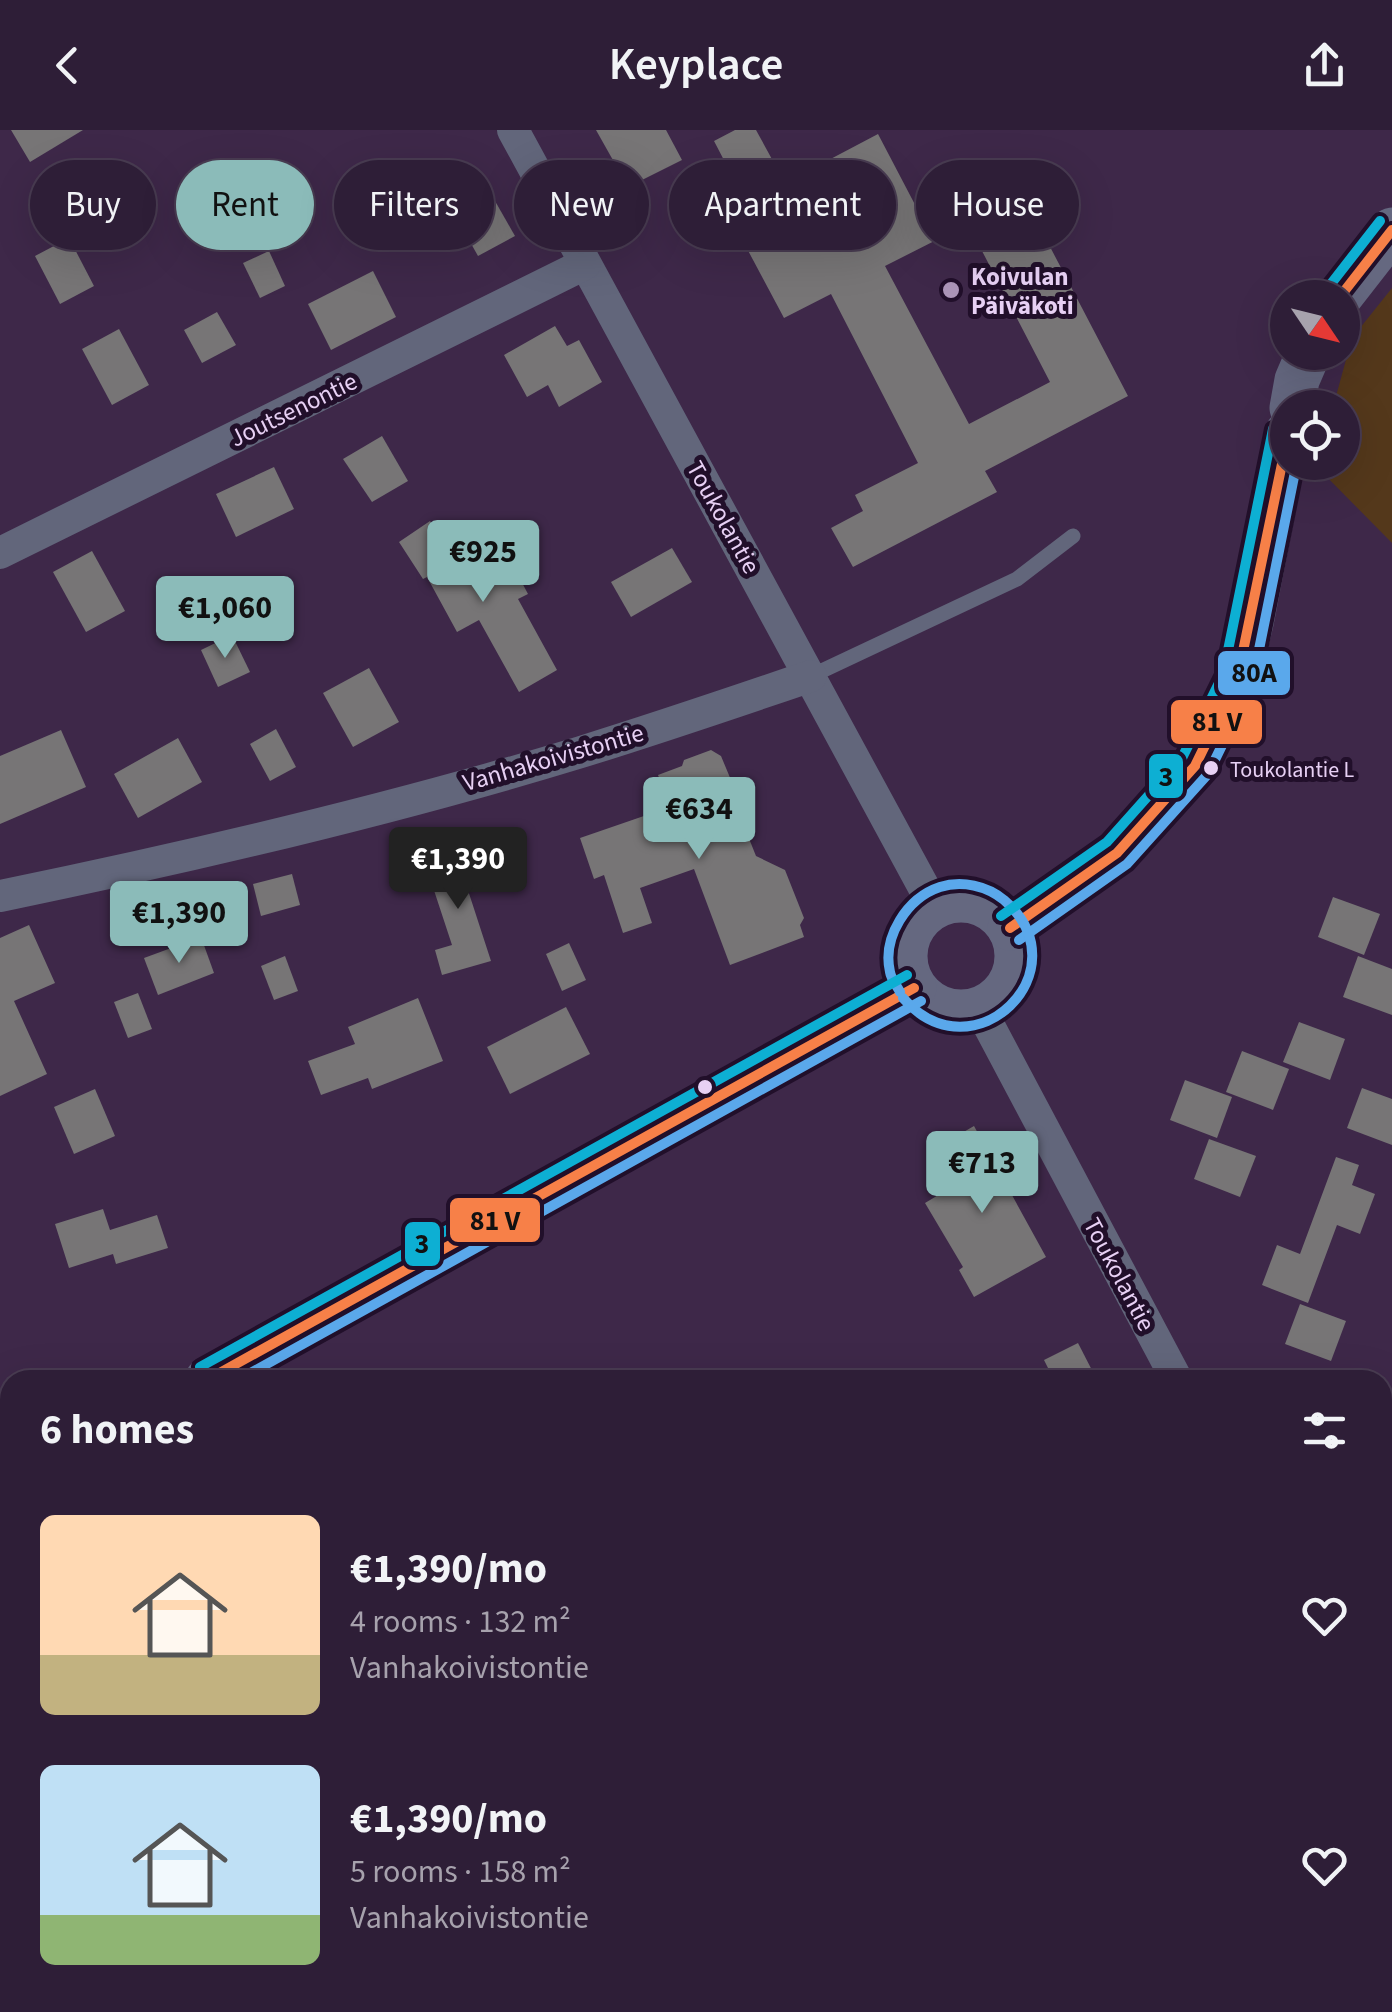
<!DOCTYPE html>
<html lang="en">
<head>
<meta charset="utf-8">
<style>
	:root { --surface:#2e1e37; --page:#3a2b42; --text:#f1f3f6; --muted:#a7a2ad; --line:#493c52; --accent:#8bbbb9 }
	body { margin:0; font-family:"Source Sans 3",sans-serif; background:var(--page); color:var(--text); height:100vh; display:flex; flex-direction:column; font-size:38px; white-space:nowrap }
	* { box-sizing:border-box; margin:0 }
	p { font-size:32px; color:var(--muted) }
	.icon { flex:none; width:55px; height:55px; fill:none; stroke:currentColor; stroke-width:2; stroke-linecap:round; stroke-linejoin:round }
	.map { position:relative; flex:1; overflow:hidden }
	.side { position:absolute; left:0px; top:1240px; width:1392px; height:642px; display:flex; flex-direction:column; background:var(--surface); border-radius:30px 30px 0 0; box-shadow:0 10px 40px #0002,0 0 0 2px var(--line) }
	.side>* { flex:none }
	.top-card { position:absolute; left:30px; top:30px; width:1332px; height:90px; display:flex; gap:20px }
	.needle { width:65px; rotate:125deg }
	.tools { position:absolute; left:1270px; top:150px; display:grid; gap:20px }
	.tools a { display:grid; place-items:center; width:90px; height:90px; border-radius:50%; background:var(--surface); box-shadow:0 10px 40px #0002,0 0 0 2px var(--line); font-size:50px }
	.price { position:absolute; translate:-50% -85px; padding:0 22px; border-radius:10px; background:var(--accent); color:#111; font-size:32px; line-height:65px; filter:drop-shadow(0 2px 5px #0008) }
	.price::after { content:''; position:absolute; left:50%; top:60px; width:30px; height:22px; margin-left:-15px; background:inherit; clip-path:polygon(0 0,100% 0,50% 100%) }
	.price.selected { background:#222; color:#fff }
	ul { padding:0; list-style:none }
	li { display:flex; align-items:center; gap:30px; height:250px; padding:0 40px }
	li span { display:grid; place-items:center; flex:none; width:280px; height:200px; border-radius:15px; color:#555 }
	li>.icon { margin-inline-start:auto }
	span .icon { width:120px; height:120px; fill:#fffc; stroke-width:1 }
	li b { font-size:42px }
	h2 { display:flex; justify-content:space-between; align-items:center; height:120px; padding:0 40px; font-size:42px }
	.tag { padding:0 35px; border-radius:45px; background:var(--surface); box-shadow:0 10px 40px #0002,0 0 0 2px var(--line); font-size:35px; line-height:90px }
	.tag.selected { background:var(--accent); color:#111 }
	header { display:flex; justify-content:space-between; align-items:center; height:130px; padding:0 40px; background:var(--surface); font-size:45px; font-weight:600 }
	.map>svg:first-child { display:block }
</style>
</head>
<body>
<header><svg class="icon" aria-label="back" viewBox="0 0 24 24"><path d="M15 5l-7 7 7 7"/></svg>Keyplace<svg class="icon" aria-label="share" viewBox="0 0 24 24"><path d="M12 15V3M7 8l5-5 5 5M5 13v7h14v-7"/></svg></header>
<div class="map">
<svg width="1392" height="1882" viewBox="0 0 1392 1882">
	<rect width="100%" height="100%" fill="#3e2849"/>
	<path fill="#54381b" d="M1392 158V413L1317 337 1319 333 1342 332V278L1333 277 1352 208Z"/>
	<g fill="#777576" fill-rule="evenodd">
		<path d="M11 0H83L30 32Z"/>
		<path d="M596 0H666L682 30 628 57Z"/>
		<path d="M735 0H756L785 53 878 4 922 88 1012 44 1128 266 985 341 997 362 853 437 831 398 863 381 855 365 918 333 831 164 784 188 744 113 766 102 731 34 727 36 714 11ZM968 94 1050 252 969 294 885 136Z"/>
		<path d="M226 29 241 59 209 75 194 45Z"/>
		<path d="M491 64 515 106 478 126 455 85Z"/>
		<path d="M69 108 94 156 60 174 35 126Z"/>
		<path d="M269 121 285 156 260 168 243 133Z"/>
		<path d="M373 141 396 187 331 220 308 174Z"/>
		<path d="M217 182 236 215 202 233 184 200Z"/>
		<path d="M555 196 567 216 579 210 602 252 559 277 548 255 527 267 504 225Z"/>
		<path d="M119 199 149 255 112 275 82 219Z"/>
		<path d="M382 306 408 351 372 372 343 329Z"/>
		<path d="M274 337 294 379 236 407 216 364Z"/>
		<path d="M430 391 470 452 510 430 528 464 518 469 557 540 519 562 479 490 457 502 427 447 423 449 399 412Z"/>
		<path d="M672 418 692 452 631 487 611 452Z"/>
		<path d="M92 421 125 481 86 502 53 442Z"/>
		<path d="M232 505 250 542 218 557 201 520Z"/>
		<path d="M369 538 399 592 353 617 323 563Z"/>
		<path d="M276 599 296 637 270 651 250 614Z"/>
		<path d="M61 600 86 657 0 694V626Z"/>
		<path d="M178 608 202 652 138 688 114 644Z"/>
		<path d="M711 620 721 626 731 650 728 656 756 726 785 740 804 788 800 795 804 807 730 835 694 739 640 758 652 793 623 803 604 745 594 749 580 708 670 677 658 645 682 636 684 630Z"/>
		<path d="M471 718 479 743 464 748 491 831 442 845 435 820 452 815 425 733Z"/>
		<path d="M292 744 300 775 261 786 253 754Z"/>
		<path d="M1333 767 1380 784 1364 825 1318 807Z"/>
		<path d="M29 795 55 853 14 871 47 944 0 966V808Z"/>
		<path d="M201 807 214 843 158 865 144 828Z"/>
		<path d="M569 813 586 850 562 861 546 824Z"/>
		<path d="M285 826 298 861 274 870 261 836Z"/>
		<path d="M1358 826 1392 839V885L1343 867Z"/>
		<path d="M138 863 152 899 128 908 114 872Z"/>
		<path d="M418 868 443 931 372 959 368 948 321 965 308 931 355 914 348 897Z"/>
		<path d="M566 877 590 924 510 964 487 917Z"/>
		<path d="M1299 892 1345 909 1330 950 1283 932Z"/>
		<path d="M1242 921 1289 939 1273 980 1226 962Z"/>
		<path d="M1185 950 1232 967 1217 1008 1170 990Z"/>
		<path d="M1362 958 1392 969V1015L1347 998Z"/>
		<path d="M95 959 115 1006 74 1024 54 977Z"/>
		<path d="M974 996 1046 1127 974 1167 959 1140 963 1137 925 1073 955 1055 934 1019Z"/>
		<path d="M1209 1009 1256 1026 1240 1067 1194 1049Z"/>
		<path d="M1336 1027 1359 1035 1352 1055 1375 1064 1360 1104 1337 1095 1308 1173 1262 1155 1277 1115 1300 1124Z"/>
		<path d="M103 1079 110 1100 157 1085 168 1118 116 1134 113 1124 69 1138 55 1094Z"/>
		<path d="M1300 1174 1346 1191 1331 1231 1285 1214Z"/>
		<path d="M1078 1213 1097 1250H1054L1044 1230Z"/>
	</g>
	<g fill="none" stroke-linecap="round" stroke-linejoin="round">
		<path stroke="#62667b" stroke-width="15" d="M811 546 1017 449 1073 406"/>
		<g stroke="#62667b" stroke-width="32">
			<path d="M513 0 934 776"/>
			<path d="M0 423 585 134"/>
			<path d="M0 766C195 726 391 680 581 622 658 598 735 572 811 546"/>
			<path d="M980 879 1177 1250"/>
			<path d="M1382 1364 1392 1360"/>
			<path d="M1382 1630 1392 1638"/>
			<path d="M1382 1848 1392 1846"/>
			<path d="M368 1872 371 1882"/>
			<path d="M1274 1882 1299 1872"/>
		</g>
		<g stroke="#656880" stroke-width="45">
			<path d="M1339 168 1392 100"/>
			<path d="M1292 278 1297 250 1309 222"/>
			<circle cx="961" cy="826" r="56"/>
			<path d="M1010 798 1117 723 1195 636 1237 550 1251 493 1288 302"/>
			<path d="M207 1250 914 858"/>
			<path d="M0 1365 10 1360"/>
		</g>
		<g stroke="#210f2a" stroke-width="18">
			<g id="bus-1">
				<path d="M1339 168 1392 100"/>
				<path d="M1010 798 1117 723 1195 636 1237 550 1288 305"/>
				<path d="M207 1250 914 858"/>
			</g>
		</g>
		<g stroke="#210f2a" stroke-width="18">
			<g id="bus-2">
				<path d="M1019 810 1127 734 1208 644 1252 554 1297 332"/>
				<path d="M900 862C897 856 891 849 890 842 882 807 907 768 940 757 962 750 987 756 1004 770 1085 840 973 949 903 868"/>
				<path d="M238 1250 921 871"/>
			</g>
		</g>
		<g stroke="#210f2a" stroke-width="18">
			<g id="bus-3">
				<path d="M1327 159 1380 91"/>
				<path d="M1001 786 1107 712 1182 628 1223 545 1273 299"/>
				<path d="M200 1237 907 845"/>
			</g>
		</g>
		<use href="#bus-1" stroke="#f78048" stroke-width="10"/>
		<use href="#bus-2" stroke="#5aa8eb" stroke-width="10"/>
		<use href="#bus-3" stroke="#0dafd3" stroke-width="10"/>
	</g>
	<circle fill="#ac95b8" stroke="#210f2a" stroke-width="4" cx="951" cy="160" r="10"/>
	<g fill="#e7d0f4" stroke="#210f2a" stroke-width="4">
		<circle cx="1211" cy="638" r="9"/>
		<circle cx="705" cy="957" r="9"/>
	</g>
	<g text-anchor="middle" stroke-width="10" stroke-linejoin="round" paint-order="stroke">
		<g font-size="22" fill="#e7d0f4" stroke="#210f2a" text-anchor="start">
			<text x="1230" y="647">Toukolantie L</text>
		</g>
		<g font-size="25" font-weight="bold" fill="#e7d0f4" stroke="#210f2a" text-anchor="start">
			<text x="971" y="155">Koivulan<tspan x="971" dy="29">Päiväkoti</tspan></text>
		</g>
		<g font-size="25" fill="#e7d0f4" stroke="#210f2a">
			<text transform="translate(293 279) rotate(-26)" y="9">Joutsenontie</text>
			<text transform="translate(724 387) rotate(61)" y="9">Toukolantie</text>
			<text transform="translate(553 627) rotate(-16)" y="9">Vanhakoivistontie</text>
			<text transform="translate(1120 1144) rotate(62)" y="9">Toukolantie</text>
		</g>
	</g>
	<g stroke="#210f2a" stroke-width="4">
		<rect x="1216" y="519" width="76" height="48" rx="10" fill="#5aa8eb"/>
		<rect x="1169" y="568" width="95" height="48" rx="10" fill="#f78048"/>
		<rect x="1147" y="622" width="38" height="48" rx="10" fill="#0dafd3"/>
		<rect x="448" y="1066" width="94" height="48" rx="10" fill="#f78048"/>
		<rect x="403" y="1090" width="39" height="48" rx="10" fill="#0dafd3"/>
	</g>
	<g font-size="28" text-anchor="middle" font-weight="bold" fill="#111">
		<text x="1254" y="552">80A</text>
		<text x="1217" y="601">81 V</text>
		<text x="1166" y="656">3</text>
		<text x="495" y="1100">81 V</text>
		<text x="422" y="1123">3</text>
	</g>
</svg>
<div class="tools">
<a><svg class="needle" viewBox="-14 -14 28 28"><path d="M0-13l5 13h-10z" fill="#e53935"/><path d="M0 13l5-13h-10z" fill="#a7a2ad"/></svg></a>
<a><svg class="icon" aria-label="locate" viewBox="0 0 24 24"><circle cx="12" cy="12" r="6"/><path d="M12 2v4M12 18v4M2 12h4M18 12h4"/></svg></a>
</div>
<b class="price" style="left:483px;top:475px">€925</b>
<b class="price" style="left:225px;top:531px">€1,060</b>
<b class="price" style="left:699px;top:732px">€634</b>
<b class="price selected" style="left:458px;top:782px">€1,390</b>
<b class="price" style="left:179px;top:836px">€1,390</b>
<b class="price" style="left:982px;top:1086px">€713</b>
<div class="top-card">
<a class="tag">Buy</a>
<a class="tag selected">Rent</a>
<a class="tag">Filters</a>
<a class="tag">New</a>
<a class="tag">Apartment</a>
<a class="tag">House</a>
</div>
<section class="side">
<h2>6 homes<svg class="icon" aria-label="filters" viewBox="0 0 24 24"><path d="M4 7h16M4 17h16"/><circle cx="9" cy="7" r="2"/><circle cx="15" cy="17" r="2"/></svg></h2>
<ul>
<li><span style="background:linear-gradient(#ffd9b3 70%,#c2b280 0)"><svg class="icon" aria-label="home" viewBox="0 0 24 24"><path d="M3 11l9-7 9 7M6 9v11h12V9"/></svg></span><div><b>€1,390/mo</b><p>4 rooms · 132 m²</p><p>Vanhakoivistontie</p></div><svg class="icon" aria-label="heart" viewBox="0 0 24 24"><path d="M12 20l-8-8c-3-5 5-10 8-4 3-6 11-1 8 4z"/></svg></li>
<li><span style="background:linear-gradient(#bfe0f5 75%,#8fb573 0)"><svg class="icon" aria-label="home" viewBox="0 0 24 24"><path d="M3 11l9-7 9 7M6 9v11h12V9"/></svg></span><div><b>€1,390/mo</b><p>5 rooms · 158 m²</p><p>Vanhakoivistontie</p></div><svg class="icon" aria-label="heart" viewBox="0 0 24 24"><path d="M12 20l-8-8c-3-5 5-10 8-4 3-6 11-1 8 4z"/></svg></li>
</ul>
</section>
</div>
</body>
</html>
